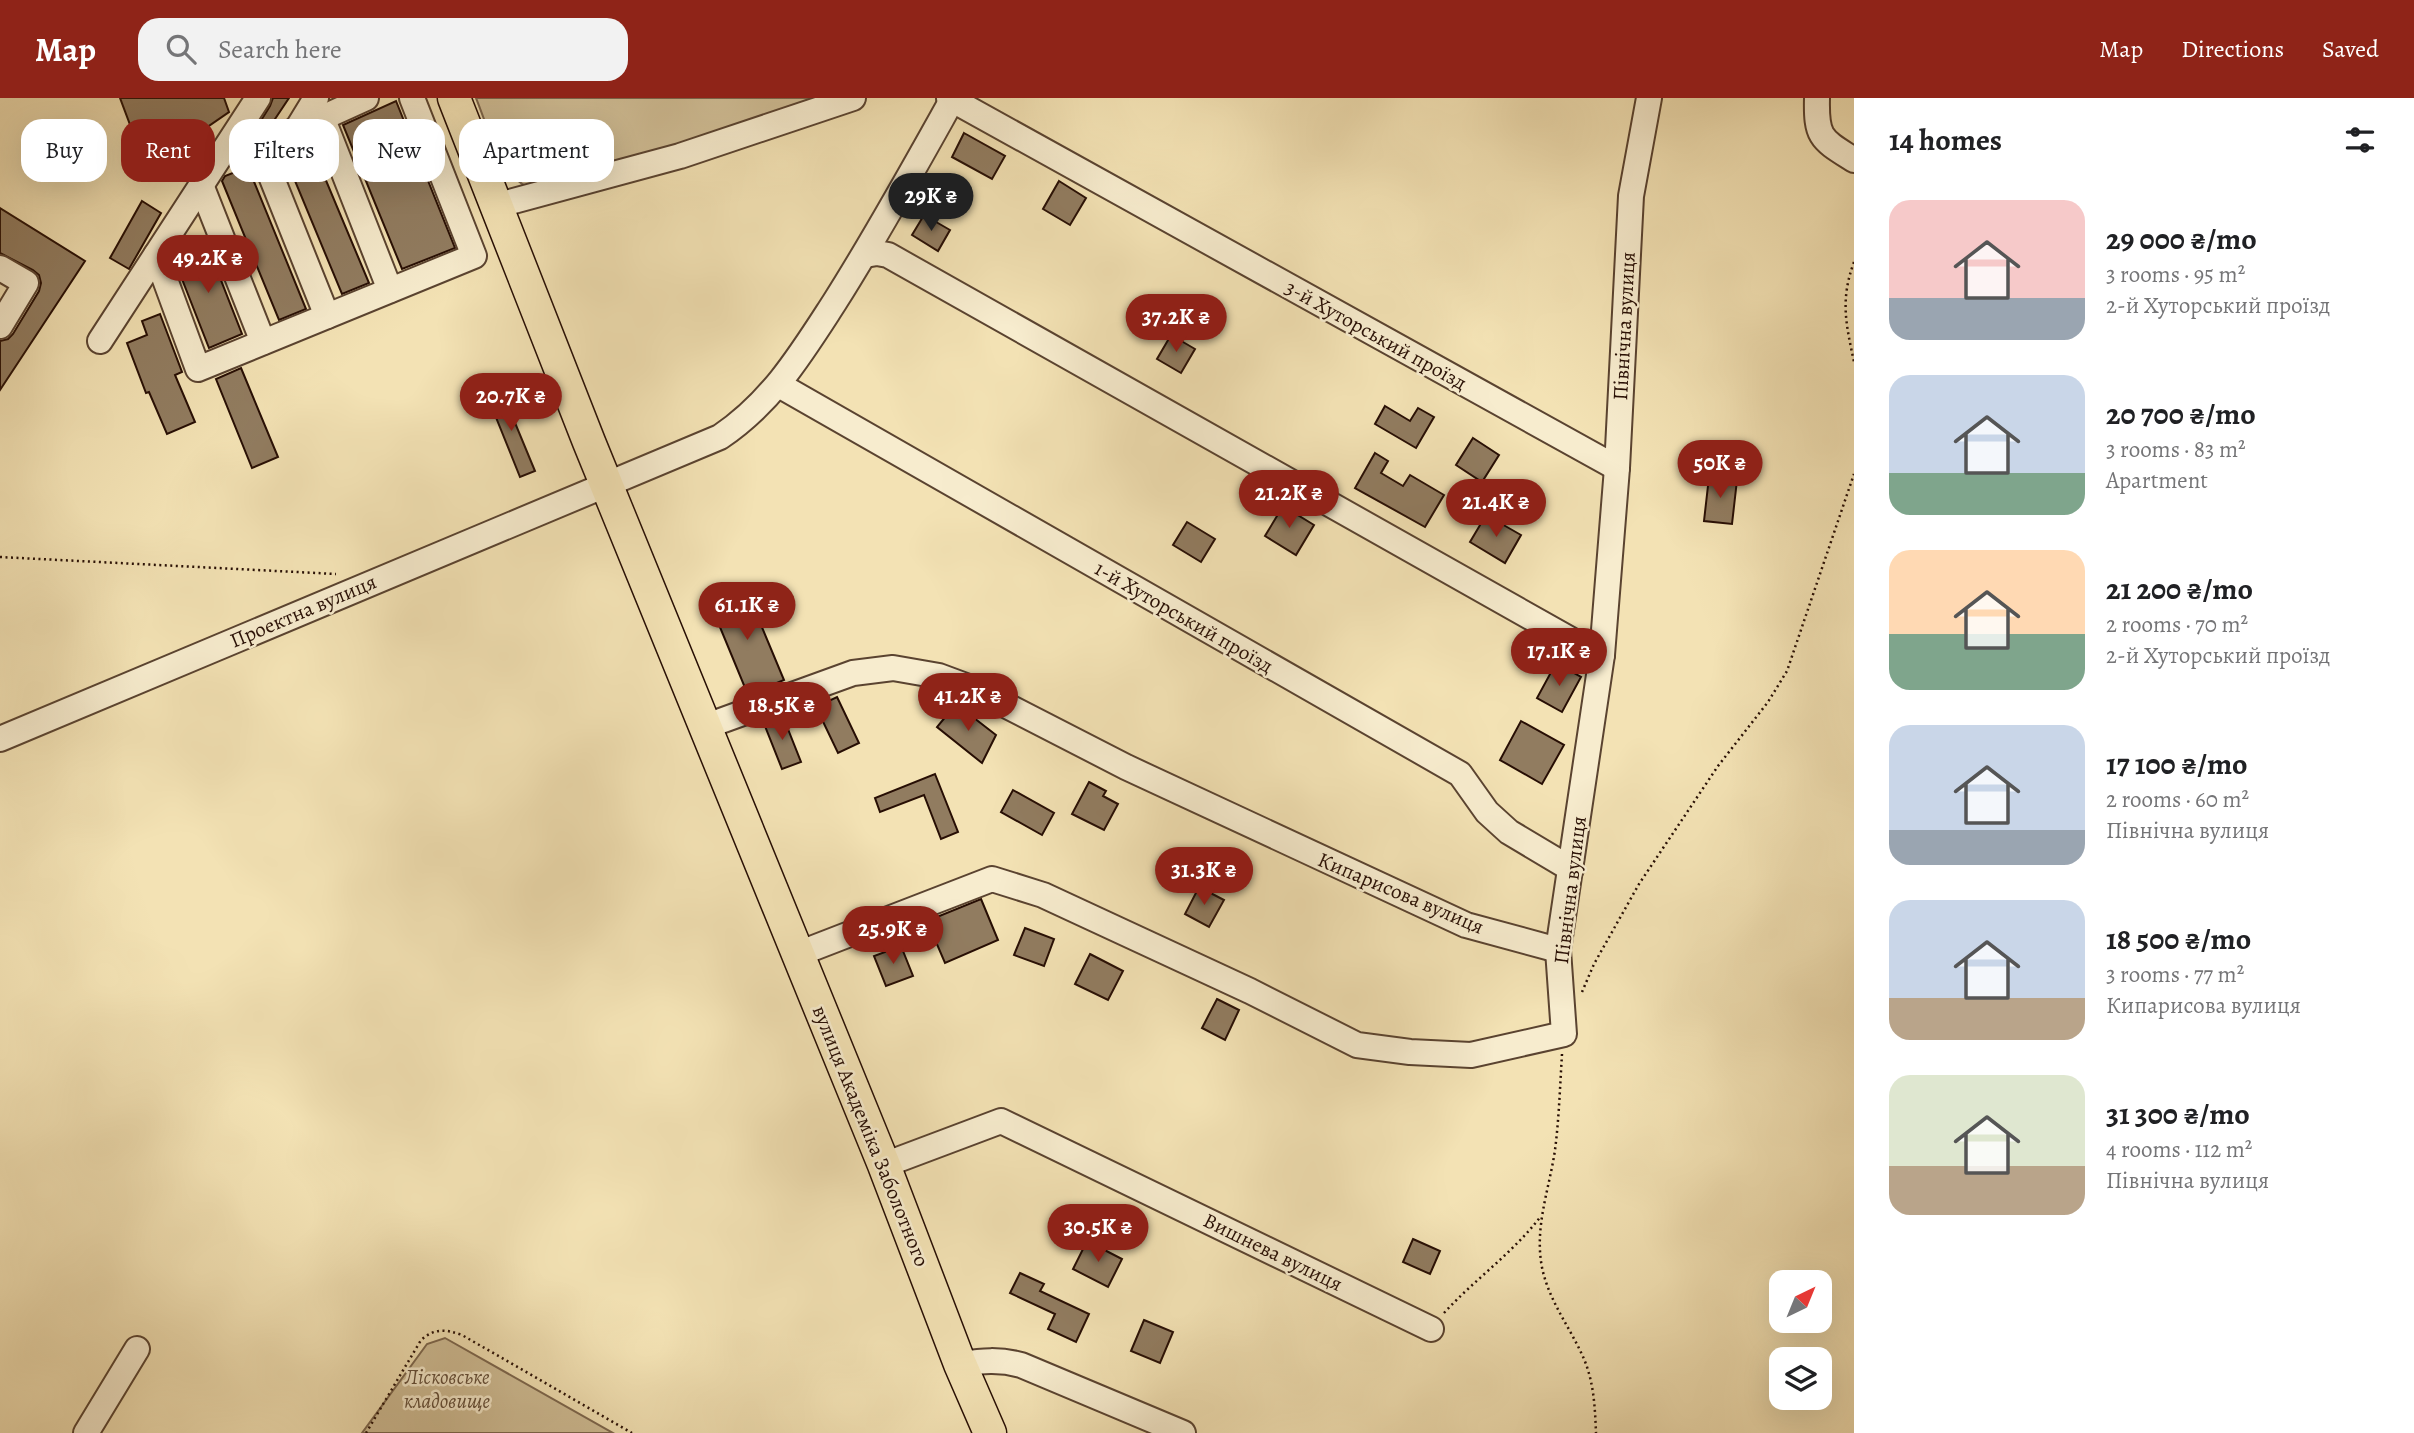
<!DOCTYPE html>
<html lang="en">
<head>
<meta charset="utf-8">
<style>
	:root { --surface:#fff; --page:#f2f2f2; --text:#202124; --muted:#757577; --accent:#8f2418 }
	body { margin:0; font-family:Alegreya,serif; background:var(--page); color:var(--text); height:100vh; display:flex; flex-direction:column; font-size:26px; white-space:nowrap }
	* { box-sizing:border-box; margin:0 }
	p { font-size:23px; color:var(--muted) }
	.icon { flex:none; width:38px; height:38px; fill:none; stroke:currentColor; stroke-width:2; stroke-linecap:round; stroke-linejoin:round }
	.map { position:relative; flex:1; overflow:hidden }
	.drawer { display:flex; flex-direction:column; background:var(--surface); width:560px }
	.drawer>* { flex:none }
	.hud { position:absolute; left:21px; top:21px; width:665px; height:63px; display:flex; gap:14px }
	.needle { width:46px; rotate:43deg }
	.controls { position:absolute; left:1769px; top:1172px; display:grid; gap:14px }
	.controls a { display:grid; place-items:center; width:63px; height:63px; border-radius:14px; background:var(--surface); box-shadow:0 7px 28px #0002; font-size:35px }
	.price { position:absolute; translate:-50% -60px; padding:0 16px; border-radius:24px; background:var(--accent); color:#fff; font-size:23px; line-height:46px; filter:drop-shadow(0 2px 4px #0008) }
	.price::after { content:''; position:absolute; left:50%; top:42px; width:21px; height:16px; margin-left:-10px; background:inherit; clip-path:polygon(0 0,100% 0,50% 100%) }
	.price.current { background:#222; color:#fff }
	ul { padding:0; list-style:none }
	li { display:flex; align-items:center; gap:21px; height:175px; padding:0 35px }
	li span { display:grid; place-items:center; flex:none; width:196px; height:140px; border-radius:21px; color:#555 }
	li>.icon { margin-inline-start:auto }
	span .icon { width:84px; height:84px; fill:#fffc; stroke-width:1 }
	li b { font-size:30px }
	h2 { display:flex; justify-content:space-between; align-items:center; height:84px; padding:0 35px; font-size:30px }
	.tag { padding:0 24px; border-radius:21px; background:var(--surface); box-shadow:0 7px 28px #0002; font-size:24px; line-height:63px }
	.tag.current { background:var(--accent); color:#fff }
	header { display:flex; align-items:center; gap:42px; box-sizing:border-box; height:98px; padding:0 35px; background:var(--accent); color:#fff }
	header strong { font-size:33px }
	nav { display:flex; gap:38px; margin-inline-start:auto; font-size:24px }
	.search { width:490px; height:63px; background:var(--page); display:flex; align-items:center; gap:18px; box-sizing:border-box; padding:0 24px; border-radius:21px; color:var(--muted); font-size:26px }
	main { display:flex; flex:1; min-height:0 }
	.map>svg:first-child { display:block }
</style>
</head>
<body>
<header>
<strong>Map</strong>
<div class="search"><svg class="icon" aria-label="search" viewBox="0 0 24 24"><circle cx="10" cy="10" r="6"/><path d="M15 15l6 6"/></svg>Search here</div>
<nav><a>Map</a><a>Directions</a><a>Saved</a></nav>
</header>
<main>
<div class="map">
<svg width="1854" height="1335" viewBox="0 0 1854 1335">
	<rect width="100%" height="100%" fill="#f3e2b4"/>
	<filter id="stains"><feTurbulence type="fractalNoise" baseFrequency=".00286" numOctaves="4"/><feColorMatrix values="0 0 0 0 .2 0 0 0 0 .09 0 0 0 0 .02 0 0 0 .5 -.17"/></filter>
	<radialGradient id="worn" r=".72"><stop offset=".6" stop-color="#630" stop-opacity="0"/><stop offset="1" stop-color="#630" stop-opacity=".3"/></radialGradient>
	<g fill="#d0be96" stroke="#7c664d" stroke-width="2">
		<path d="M476 0H832L680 50 527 89C498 73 488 29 476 0Z"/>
		<path d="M445 1240 613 1335H362L427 1246Z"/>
	</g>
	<g fill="#917c60" stroke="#270e04" stroke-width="2">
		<path d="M120 0H224L229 14 193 39 201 60 150 80Z"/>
		<path d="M273 0H289L271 27 260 32 257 29 270 8Z"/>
		<path d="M396 3 455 150 402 171 343 27Z"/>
		<path d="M964 35 1005 58 992 81 952 59Z"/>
		<path d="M309 42 369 185 342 196 283 54Z"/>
		<path d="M248 69 306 211 279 222 222 83 225 78Z"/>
		<path d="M1059 83 1086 100 1070 127 1043 111Z"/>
		<path d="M142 103 161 115 129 171 110 160Z"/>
		<path d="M0 110 85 163 0 292V243L8 241 13 236 39 193 41 185 39 177 33 172 0 155Z"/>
		<path d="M924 117 950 132 938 153 912 137Z"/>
		<path d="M206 144 242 236 209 250 173 158Z"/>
		<path d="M160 216 182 274 175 277 195 324 167 336 149 294 146 295 127 245 147 237 142 223Z"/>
		<path d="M1171 237 1195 251 1181 275 1157 261Z"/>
		<path d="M241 270 278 359 252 370 216 281Z"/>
		<path d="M501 291 535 373 520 379 487 297Z"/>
		<path d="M1385 308 1410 323 1418 310 1434 319 1416 350 1375 326Z"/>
		<path d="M1473 340 1499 357 1482 384 1456 367Z"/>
		<path d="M1375 355 1388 363 1381 375 1403 388 1410 377 1444 397 1425 429 1355 390Z"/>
		<path d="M1709 379 1737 382 1732 426 1704 423Z"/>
		<path d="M1283 408 1314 427 1296 457 1265 438Z"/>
		<path d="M1486 417 1521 437 1505 465 1470 444Z"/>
		<path d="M1187 424 1215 441 1201 464 1173 447Z"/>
		<path d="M746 491 784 582 748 597 710 505Z"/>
		<path d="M1556 565 1581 579 1562 614 1537 600Z"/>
		<path d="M837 599 859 645 838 655 816 609Z"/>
		<path d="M956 606 996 637 982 665 937 629Z"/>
		<path d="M782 616 801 664 782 671 763 623Z"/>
		<path d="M1521 623 1564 647 1542 686 1500 662Z"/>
		<path d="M935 676 958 734 941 741 924 697 880 714 875 700Z"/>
		<path d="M1089 684 1106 693 1103 698 1118 706 1104 732 1072 716Z"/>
		<path d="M1013 692 1054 715 1042 737 1001 714Z"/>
		<path d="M1199 789 1224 802 1209 829 1185 816Z"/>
		<path d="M981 801 998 842 945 865 927 823Z"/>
		<path d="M1025 830 1054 841 1044 868 1014 857Z"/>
		<path d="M901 848 913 878 886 888 874 858Z"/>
		<path d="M1090 856 1123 873 1108 902 1075 886Z"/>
		<path d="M1217 901 1239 912 1225 942 1202 930Z"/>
		<path d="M1413 1141 1440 1153 1430 1176 1403 1164Z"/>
		<path d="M1087 1143 1122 1161 1108 1189 1073 1171Z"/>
		<path d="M1020 1175 1044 1186 1040 1193 1089 1216 1076 1244 1048 1231 1055 1216 1010 1195Z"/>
		<path d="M1144 1222 1173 1234 1160 1265 1131 1253Z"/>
	</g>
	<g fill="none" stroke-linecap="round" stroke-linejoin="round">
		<g stroke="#5a4330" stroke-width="28">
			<g id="minor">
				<path d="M949 0 1617 370"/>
				<path d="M1817 0C1816 40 1821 41 1854 62"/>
				<path d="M322 19 390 192"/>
				<path d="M297 31 316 0"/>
				<path d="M259 48 327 218"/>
				<path d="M245 55 366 0"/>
				<path d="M201 87 263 244"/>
				<path d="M495 108 680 58 853 0"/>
				<path d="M156 157 198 271 474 158 412 0"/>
				<path d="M865 157 877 155 888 157 1571 542 1602 557"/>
				<path d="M0 170 26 185 0 228"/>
				<path d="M100 243 258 0"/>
				<path d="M779 287 1460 676 1487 714 1509 734 1571 771"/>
				<path d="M704 629 853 575 893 570 939 578 974 591 1126 669 1466 827 1558 852"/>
				<path d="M0 641 720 339C772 304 801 256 834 205 876 139 914 70 952 2"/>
				<path d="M798 856 992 781 1043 797 1250 893 1357 947 1410 954 1471 957 1564 936 1558 852 1602 557 1617 370 1631 98 1649 0"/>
				<path d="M884 1067 1001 1023 1431 1231"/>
				<path d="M960 1266C982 1263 999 1261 1021 1267L1183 1335"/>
				<path d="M86 1335 137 1251"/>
			</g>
		</g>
		<g stroke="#270e04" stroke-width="35">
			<path id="major" d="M454 0 589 344 884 1067 960 1266 990 1335"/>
		</g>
		<g stroke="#270e04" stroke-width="2.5" stroke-dasharray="2 3.5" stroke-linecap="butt">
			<path d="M1854 164C1840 202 1846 226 1854 264"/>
			<path d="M0 459 336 476"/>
			<path d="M1582 894 1594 866 1639 786 1718 668 1768 604 1787 573 1854 376"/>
			<path d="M1562 956C1560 988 1559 1021 1555 1052 1549 1093 1533 1132 1543 1174 1551 1206 1571 1231 1584 1261 1594 1285 1595 1310 1596 1335"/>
			<path d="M1444 1215C1475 1181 1513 1155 1541 1118"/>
			<path d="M366 1335 421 1242C435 1230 445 1231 462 1237L632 1335"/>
		</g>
		<use href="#minor" stroke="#f7ecce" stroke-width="24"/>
		<use href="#major" stroke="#f3e2b4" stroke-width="32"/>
	</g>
	<g text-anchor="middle" stroke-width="5" stroke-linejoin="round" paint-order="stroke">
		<g font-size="21" fill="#270e04" stroke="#f7ecce">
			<text transform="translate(1624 228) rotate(-87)" y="7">Північна вулиця</text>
			<text transform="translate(1376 237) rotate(29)" y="7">3-й Хуторський проїзд</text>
			<text transform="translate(303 513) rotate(-23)" y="7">Проектна вулиця</text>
			<text transform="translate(1184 519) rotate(30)" y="7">1-й Хуторський проїзд</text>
			<text transform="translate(1570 792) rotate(-83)" y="7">Північна вулиця</text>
			<text transform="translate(1401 795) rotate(23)" y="7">Кипарисова вулиця</text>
			<text transform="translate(871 1038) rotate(68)" y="7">вулиця Академіка Заболотного</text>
			<text transform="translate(1273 1154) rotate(26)" y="7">Вишнева вулиця</text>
		</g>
		<g font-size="21" font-style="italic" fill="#624c37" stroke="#f7ecce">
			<text x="447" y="1286">Лісковське<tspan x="447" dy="24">кладовище</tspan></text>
		</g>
	</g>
	<rect width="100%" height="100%" filter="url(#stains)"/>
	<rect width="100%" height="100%" fill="url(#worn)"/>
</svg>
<div class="controls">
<a><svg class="needle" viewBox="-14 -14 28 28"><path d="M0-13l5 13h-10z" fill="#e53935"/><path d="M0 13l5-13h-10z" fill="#757577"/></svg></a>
<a><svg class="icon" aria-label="layers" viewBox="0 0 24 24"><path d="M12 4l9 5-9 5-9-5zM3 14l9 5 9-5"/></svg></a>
</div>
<b class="price current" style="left:931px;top:135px">29K ₴</b>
<b class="price" style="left:208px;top:197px">49.2K ₴</b>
<b class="price" style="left:1176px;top:256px">37.2K ₴</b>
<b class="price" style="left:511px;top:335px">20.7K ₴</b>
<b class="price" style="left:1720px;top:402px">50K ₴</b>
<b class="price" style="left:1289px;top:432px">21.2K ₴</b>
<b class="price" style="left:1496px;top:441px">21.4K ₴</b>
<b class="price" style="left:747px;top:544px">61.1K ₴</b>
<b class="price" style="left:1559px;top:590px">17.1K ₴</b>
<b class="price" style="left:968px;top:635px">41.2K ₴</b>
<b class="price" style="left:782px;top:644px">18.5K ₴</b>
<b class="price" style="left:1204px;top:809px">31.3K ₴</b>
<b class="price" style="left:893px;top:868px">25.9K ₴</b>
<b class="price" style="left:1098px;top:1166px">30.5K ₴</b>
<div class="hud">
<a class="tag">Buy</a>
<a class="tag current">Rent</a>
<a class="tag">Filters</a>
<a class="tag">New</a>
<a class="tag">Apartment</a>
</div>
</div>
<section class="drawer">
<h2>14 homes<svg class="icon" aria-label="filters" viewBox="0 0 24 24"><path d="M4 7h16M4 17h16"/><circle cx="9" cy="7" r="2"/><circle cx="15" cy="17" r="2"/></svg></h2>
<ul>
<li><span style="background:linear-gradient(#f6c9c9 70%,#9aa5b1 0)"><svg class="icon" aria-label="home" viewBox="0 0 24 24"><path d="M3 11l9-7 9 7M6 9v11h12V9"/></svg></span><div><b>29 000 ₴/mo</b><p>3 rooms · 95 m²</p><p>2-й Хуторський проїзд</p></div></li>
<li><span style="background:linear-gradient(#c9d6e8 70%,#7fa58c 0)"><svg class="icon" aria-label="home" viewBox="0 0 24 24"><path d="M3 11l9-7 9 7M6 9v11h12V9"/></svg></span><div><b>20 700 ₴/mo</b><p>3 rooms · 83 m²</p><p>Apartment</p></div></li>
<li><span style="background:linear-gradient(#ffd9b3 60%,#7fa58c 0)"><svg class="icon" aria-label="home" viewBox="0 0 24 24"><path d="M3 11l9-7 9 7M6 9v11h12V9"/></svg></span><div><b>21 200 ₴/mo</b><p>2 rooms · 70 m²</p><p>2-й Хуторський проїзд</p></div></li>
<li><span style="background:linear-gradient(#c9d6e8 75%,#9aa5b1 0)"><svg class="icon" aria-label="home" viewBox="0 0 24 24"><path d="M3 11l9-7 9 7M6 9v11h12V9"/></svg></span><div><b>17 100 ₴/mo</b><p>2 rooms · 60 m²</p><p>Північна вулиця</p></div></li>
<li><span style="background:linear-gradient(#c9d6e8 70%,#b9a48a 0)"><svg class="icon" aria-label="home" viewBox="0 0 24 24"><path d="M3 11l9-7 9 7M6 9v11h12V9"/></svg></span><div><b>18 500 ₴/mo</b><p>3 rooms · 77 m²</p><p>Кипарисова вулиця</p></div></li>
<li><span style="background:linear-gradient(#dfe7d0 65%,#b9a48a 0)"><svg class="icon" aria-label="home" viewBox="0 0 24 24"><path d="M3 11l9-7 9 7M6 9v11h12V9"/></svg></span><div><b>31 300 ₴/mo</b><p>4 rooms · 112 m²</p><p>Північна вулиця</p></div></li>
</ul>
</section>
</main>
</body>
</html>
